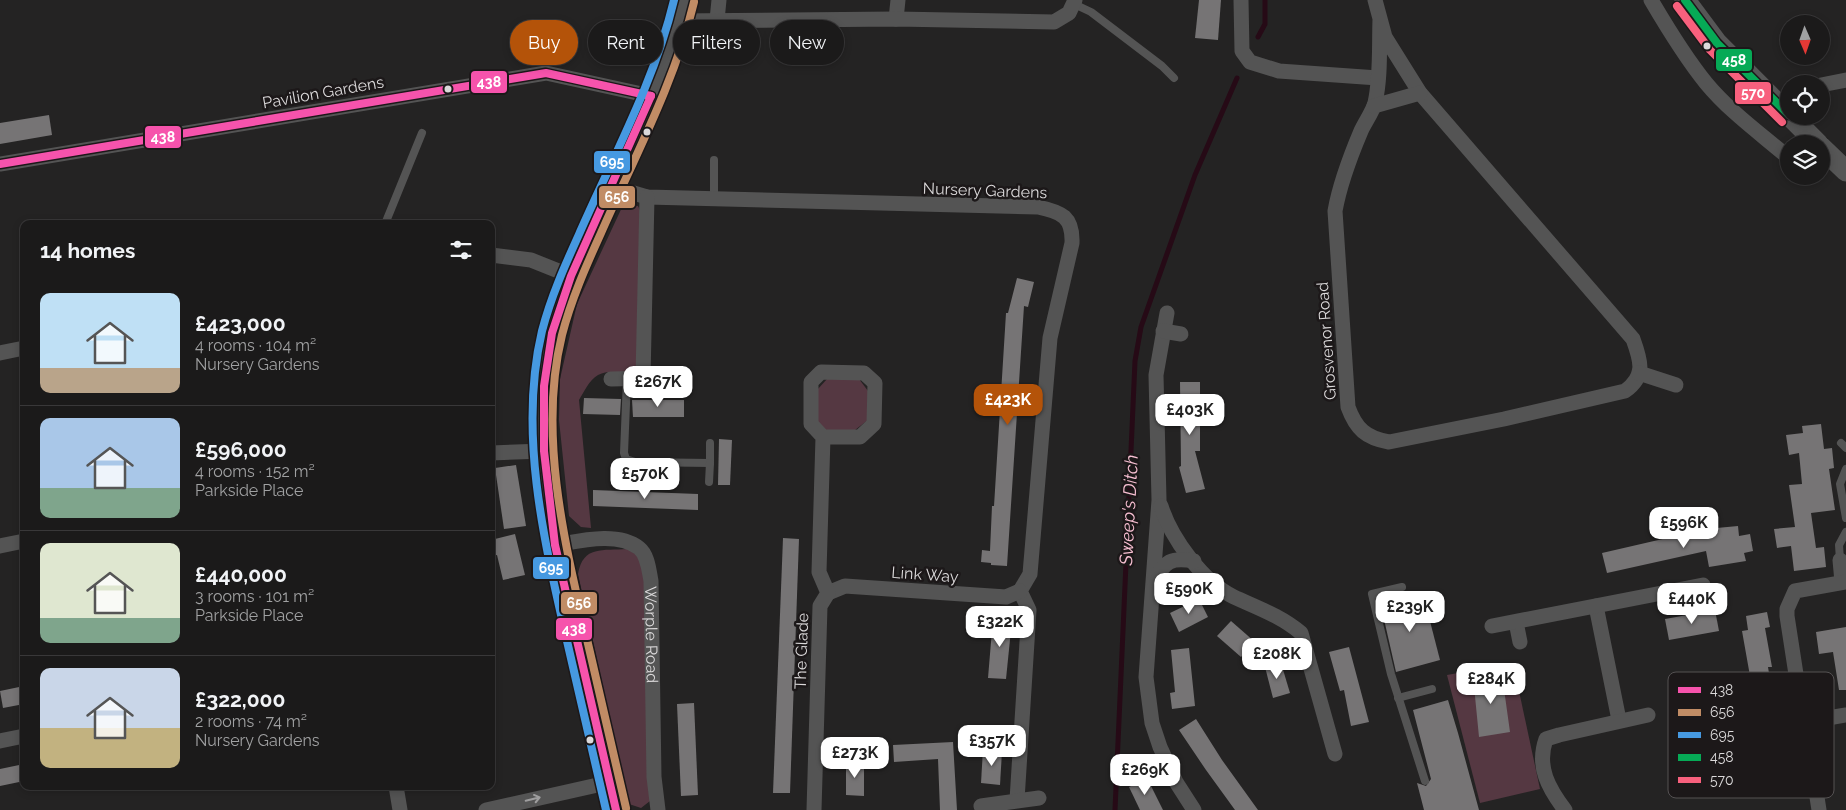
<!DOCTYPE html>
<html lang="en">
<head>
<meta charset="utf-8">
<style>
	:root { --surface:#1b1a1a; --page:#282727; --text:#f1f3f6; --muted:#a0a1a2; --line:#393839; --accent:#b45309 }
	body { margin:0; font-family:Raleway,sans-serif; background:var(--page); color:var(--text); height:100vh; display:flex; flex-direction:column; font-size:19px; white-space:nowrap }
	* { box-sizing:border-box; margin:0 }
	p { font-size:16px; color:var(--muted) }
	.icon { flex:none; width:28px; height:28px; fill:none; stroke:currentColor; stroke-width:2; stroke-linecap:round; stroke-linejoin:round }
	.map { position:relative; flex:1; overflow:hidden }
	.side { position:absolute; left:20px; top:220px; width:475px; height:570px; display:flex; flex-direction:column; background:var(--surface); border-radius:10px; box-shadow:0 2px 8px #0003,0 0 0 1px var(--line) }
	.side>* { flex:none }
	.guide { position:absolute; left:510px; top:20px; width:475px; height:45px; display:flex; gap:10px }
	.needle { width:32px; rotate:178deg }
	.buttons { position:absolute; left:1780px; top:15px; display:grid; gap:10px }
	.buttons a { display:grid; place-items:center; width:50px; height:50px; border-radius:50%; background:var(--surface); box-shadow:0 2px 8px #0003,0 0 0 1px var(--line); font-size:25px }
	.price { position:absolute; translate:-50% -42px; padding:0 11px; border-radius:10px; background:#fff; color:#222; font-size:16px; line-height:32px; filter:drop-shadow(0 1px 2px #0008) }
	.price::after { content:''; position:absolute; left:50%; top:30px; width:15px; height:11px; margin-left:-8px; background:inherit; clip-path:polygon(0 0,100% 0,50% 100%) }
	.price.active { background:var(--accent); color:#fff }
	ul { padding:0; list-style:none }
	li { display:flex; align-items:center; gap:15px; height:125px; padding:0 20px }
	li+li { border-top:1px solid var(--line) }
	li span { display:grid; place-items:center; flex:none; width:140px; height:100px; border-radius:10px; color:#555 }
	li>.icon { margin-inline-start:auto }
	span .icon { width:60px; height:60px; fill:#fffc; stroke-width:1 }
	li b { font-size:21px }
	h2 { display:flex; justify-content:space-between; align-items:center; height:60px; padding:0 20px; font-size:21px }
	.pill { padding:0 18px; border-radius:22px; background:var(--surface); box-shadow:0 2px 8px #0003,0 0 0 1px var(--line); font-size:18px; line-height:45px }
	.pill.active { background:var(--accent); color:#fff }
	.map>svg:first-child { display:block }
</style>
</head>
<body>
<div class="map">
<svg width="1846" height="810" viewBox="0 0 1846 810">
	<rect width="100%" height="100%" fill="#242323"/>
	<g fill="#553842">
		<path d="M624 203 638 206 644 219 642 362C625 380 614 367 598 375 589 380 584 392 579 400L591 528 581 527 569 516 559 420 560 379 577 304Z"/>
		<path d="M828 378 859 379 868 391V420L855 430H826L818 424 817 390Z"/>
		<path d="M627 549 636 554 644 567 650 801 641 808 629 804 578 574C583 545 603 551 627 549Z"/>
		<path d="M1513 663 1540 789 1480 803 1447 675Z"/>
	</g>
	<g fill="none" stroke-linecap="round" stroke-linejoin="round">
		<g stroke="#260a16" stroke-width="5">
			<path d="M1258 37 1265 24V0"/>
			<path d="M1115 810 1135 361 1141 327 1195 175 1237 78"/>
		</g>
	</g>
	<g fill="#767475">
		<path d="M1199 0H1221L1218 40 1195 38Z"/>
		<path d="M49 115 52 135 0 144V123Z"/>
		<path d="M1017 278 1034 282 1028 307 1024 306 1007 566 991 565V563L981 562 982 550 990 551 992 506H994L1006 313H1008Z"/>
		<path d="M1180 382H1200V451H1195L1205 489 1186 493 1179 467 1181 466Z"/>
		<path d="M584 398 621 399 620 415 583 414Z"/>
		<path d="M632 400H684V417H633Z"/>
		<path d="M1821 424 1824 449 1832 448 1834 468 1829 469 1835 510 1811 513 1816 548 1824 547 1826 567 1794 571 1791 546 1777 548 1774 529 1795 527 1789 485 1802 484 1799 453 1789 455 1786 435 1803 433 1802 426Z"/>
		<path d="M719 439 732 440 730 485H718Z"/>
		<path d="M516 465 526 526 504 529 495 468Z"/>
		<path d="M593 490 698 494V510L593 506Z"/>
		<path d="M1738 526 1739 536 1750 534 1753 551 1744 553 1746 561 1709 567 1706 551 1607 573 1602 553 1706 529Z"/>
		<path d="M515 534 525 575 503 580 497 555 491 556V540Z"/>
		<path d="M783 538 799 539 790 793H773Z"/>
		<path d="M1423 594 1440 660 1396 672 1381 606Z"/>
		<path d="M1199 599 1208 617 1179 632 1170 613Z"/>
		<path d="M1715 610 1719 631 1669 640 1665 619Z"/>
		<path d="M1767 612 1770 627 1765 628 1772 667H1768L1772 692H1776L1780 712 1783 726 1780 727 1785 760 1762 764 1746 676H1750L1742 631 1748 630 1746 616Z"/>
		<path d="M993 618 1012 620 1006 679 988 678Z"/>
		<path d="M1231 621 1255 642 1241 657 1217 636Z"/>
		<path d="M1846 627V690H1839L1833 652 1819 654 1816 632Z"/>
		<path d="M1349 647 1369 722 1351 726 1344 690 1340 691 1329 652Z"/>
		<path d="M1189 648 1195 706 1172 709 1170 693 1175 692 1171 650Z"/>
		<path d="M1281 663 1290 693 1273 698 1265 667Z"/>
		<path d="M1498 672 1500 689H1504L1510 732 1479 737 1473 676Z"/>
		<path d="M24 686V704L3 708 0 691Z"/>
		<path d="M1448 700 1458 733 1479 810H1424L1417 783 1426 786 1431 779 1413 710Z"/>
		<path d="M694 703 698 795 681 796 677 704Z"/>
		<path d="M1196 719 1222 760 1258 810H1235L1206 770 1179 730Z"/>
		<path d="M953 742 957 810H940L938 759 894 762 893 745Z"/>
		<path d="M983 749 1002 751 1000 785 981 783Z"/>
		<path d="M846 762H864V796L846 795Z"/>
		<path d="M24 764V781L0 786V769Z"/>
		<path d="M1147 778 1163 810H1140L1129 787Z"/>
	</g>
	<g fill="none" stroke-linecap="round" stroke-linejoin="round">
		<g stroke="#545454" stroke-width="8">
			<path d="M1074 4 1091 12 1162 66 1174 78"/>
			<path d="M714 160V199"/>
			<path d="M385 224 422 133"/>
			<path d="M627 379 624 453 626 459 635 462 710 463V443"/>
			<path d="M1841 443 1846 448"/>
			<path d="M1846 469 1840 484 1846 518"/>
			<path d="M709 482 710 463"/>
			<path d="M1840 560 1839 545 1846 532"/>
			<path d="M1402 587 1372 594 1391 674 1425 781"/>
			<path d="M1398 698 1432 689"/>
		</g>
		<g stroke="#545454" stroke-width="15">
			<path d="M1241 0 1242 51 1250 62 1279 71 1378 78"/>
			<path d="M1375 0 1385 37 1420 93 1633 339C1641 361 1646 376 1625 391L1504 419 1389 442C1366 438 1356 429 1348 407L1335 211C1340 183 1350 157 1361 131 1365 122 1372 113 1375 103 1381 76 1379 47 1380 19"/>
			<path d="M1651 0C1668 29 1685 57 1706 83 1730 112 1761 134 1789 158"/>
			<path d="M896 19 898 0"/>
			<path d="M717 20 719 0"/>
			<path d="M679 21 896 19 1054 22 1069 13 1075 0"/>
			<path d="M1821 85 1846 80"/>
			<path d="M1374 106 1420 93"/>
			<path d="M0 164 546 73 651 96"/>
			<path d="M610 186 647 197 1038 207C1062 212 1073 217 1072 243L1050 338 1030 574 1020 591 1029 610 1017 800"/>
			<path d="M491 255 531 260 571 276"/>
			<path d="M1167 313 1156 375 1159 500 1146 677 1152 723 1160 747 1176 782 1194 810"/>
			<path d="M1163 331 1181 334"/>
			<path d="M0 353 24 348"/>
			<path d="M1639 373 1676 385"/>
			<path d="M643 378 647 197"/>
			<path d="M611 379 654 378"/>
			<path d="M491 453 544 451"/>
			<path d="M1161 506C1171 538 1203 582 1234 597 1258 608 1281 616 1301 633L1335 754"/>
			<path id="s1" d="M555 545C579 541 618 531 639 548 648 555 649 571 651 581L654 777 658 810"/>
			<path d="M0 546 24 541"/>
			<path d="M1840 560 1842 582"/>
			<path d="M1154 581C1165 561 1171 557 1194 561"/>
			<path d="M828 593 845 586 1006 597 1020 591"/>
			<path d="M1596 606 1619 720"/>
			<path d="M1516 622 1520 642"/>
			<path d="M1492 626 1703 585"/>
			<path d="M1814 728 1828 718 1846 715"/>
			<path d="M0 741 24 736"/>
			<path d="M396 786 400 810"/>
			<path d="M981 806 1039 798"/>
			<path d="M486 810 611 782"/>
			<path d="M814 810 820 606 828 593 819 572 823 437 811 424V382L821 372 864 373 875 383 874 424 860 437H823"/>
			<path d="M1565 810C1549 789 1536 767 1546 739L1559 735 1648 715"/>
			<path d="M1819 810 1809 746 1814 728 1802 713 1787 616V609L1795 591 1846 582"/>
		</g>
		<path stroke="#545454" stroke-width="19" d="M616 810 555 545 544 451V386L552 333 571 276 651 96 679 21 684 0"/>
		<g stroke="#565656" stroke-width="21">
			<path d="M1685 0 1717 43 1789 115"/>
			<path d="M1790 116 1818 144"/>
			<path d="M1821 147 1846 171"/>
		</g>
		<g stroke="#1c1819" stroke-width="11">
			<g id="bus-1">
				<path d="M0 164 546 73 651 96"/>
				<path d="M616 810 555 545 544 451V386L552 333 571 276 651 96"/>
			</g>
		</g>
		<g stroke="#1c1819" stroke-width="11">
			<path id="bus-2" d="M626 808C613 750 599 693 586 635 564 541 538 432 562 335 571 300 586 266 601 233 634 158 675 82 694 2"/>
		</g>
		<g stroke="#1c1819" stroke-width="11">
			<path id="bus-3" d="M606 810C593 754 580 697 567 641 544 541 518 432 542 331 551 296 566 263 580 232 613 157 655 80 674 0"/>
		</g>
		<g stroke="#1c1819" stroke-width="11">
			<path id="bus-4" d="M1685 0 1717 43 1789 115"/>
		</g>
		<g stroke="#1c1819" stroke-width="11">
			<path id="bus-5" d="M1677 6 1710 50 1782 122"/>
		</g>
		<use href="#bus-1" stroke="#f653ac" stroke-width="8"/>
		<use href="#bus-2" stroke="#c18c65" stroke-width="8"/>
		<use href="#bus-3" stroke="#4699e1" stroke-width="8"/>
		<use href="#bus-4" stroke="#06aa56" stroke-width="8"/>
		<use href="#bus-5" stroke="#f8607d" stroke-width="8"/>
	</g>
	<defs><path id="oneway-shaft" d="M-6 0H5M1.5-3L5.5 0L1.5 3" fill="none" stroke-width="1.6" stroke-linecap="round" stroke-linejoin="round" transform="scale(1.25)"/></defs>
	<use stroke="#9e9d9e" href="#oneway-shaft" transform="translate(533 799) rotate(-13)"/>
	<g fill="#dbd9da" stroke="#1c1819" stroke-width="2">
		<circle cx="1707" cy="46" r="4.5"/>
		<circle cx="448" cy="89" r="4.5"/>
		<circle cx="647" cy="132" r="4.5"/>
		<circle cx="590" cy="740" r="4.5"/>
	</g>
	<g text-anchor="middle" stroke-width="5" stroke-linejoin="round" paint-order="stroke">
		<g font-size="16" fill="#dbd9da" stroke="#1c1819">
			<text transform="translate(323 92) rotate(-10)" y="6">Pavilion Gardens</text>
			<text transform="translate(985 190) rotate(2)" y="6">Nursery Gardens</text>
			<text transform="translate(1326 341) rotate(-94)" y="6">Grosvenor Road</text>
			<text transform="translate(925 574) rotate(4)" y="6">Link Way</text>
			<text dy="6" stroke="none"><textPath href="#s1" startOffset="176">Worple Road</textPath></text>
			<text transform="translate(801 651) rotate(-88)" y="6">The Glade</text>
		</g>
		<g font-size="18" font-style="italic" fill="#f9c0d3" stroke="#1c1819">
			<text transform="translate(1129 510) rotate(-87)" y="6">Sweep's Ditch</text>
		</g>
	</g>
	<rect x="1668" y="672" width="166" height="126" rx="8" fill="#1c1819" stroke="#555253" stroke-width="1"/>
	<rect x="1678" y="687" width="23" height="6" fill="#f653ac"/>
	<rect x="1678" y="709" width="23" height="7" fill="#c18c65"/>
	<rect x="1678" y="732" width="23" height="6" fill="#4699e1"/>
	<rect x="1678" y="754" width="23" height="7" fill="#06aa56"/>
	<rect x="1678" y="777" width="23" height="6" fill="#f8607d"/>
	<g font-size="14" fill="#dbd9da">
		<text x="1710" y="695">438</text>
		<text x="1710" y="717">656</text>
		<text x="1710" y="740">695</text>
		<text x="1710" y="762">458</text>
		<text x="1710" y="785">570</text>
	</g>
	<g stroke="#1c1819" stroke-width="2">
		<rect x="1715" y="48" width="38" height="24" rx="5" fill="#06aa56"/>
		<rect x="470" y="70" width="38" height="24" rx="5" fill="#f653ac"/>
		<rect x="1734" y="81" width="38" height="24" rx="5" fill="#f8607d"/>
		<rect x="144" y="125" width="38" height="24" rx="5" fill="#f653ac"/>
		<rect x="593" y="150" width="38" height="24" rx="5" fill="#4699e1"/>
		<rect x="598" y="185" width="38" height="24" rx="5" fill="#c18c65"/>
		<rect x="532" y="556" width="38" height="24" rx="5" fill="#4699e1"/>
		<rect x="560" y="591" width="38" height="24" rx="5" fill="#c18c65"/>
		<rect x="555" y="617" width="38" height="24" rx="5" fill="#f653ac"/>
	</g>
	<g font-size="14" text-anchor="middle" font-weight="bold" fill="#fff">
		<text x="1734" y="65">458</text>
		<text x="489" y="87">438</text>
		<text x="1753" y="98">570</text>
		<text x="163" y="142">438</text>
		<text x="612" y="167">695</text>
		<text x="617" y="202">656</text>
		<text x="551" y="573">695</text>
		<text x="579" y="608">656</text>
		<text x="574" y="634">438</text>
	</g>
</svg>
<div class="buttons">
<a><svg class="needle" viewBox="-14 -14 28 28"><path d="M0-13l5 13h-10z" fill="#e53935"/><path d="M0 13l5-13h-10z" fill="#a0a1a2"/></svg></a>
<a><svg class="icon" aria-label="locate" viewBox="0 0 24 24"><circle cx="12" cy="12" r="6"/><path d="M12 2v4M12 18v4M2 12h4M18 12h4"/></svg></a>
<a><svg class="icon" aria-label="layers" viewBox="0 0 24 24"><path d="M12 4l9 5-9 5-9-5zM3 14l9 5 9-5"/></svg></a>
</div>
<b class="price" style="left:658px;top:408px">£267K</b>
<b class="price active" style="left:1008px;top:426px">£423K</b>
<b class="price" style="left:1190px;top:436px">£403K</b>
<b class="price" style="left:645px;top:500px">£570K</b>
<b class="price" style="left:1684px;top:549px">£596K</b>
<b class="price" style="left:1189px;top:615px">£590K</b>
<b class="price" style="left:1692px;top:625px">£440K</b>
<b class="price" style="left:1410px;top:633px">£239K</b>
<b class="price" style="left:1000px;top:648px">£322K</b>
<b class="price" style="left:1277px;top:680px">£208K</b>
<b class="price" style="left:1491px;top:705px">£284K</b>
<b class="price" style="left:992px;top:767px">£357K</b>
<b class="price" style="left:855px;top:779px">£273K</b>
<b class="price" style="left:1145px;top:796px">£269K</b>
<div class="guide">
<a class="pill active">Buy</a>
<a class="pill">Rent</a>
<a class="pill">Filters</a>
<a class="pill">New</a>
</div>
<section class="side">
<h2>14 homes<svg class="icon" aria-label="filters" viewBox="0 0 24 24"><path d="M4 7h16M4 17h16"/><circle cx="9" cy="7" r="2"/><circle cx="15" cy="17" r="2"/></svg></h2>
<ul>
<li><span style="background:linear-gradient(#bfe0f5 75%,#b9a48a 0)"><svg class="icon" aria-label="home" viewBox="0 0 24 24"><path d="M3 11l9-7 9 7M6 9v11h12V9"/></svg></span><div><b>£423,000</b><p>4 rooms · 104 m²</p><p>Nursery Gardens</p></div></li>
<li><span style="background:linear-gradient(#a9c7e8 70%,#7fa58c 0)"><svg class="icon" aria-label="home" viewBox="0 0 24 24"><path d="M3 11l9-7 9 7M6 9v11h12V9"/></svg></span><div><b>£596,000</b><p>4 rooms · 152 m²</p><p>Parkside Place</p></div></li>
<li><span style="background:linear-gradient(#dfe7d0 75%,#7fa58c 0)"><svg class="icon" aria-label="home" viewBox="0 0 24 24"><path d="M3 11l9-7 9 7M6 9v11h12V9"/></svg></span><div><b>£440,000</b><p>3 rooms · 101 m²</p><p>Parkside Place</p></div></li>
<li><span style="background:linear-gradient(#c9d6e8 60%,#c2b280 0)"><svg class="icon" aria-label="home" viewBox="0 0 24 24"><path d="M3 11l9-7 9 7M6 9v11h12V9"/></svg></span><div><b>£322,000</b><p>2 rooms · 74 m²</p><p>Nursery Gardens</p></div></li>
</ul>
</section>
</div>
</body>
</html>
